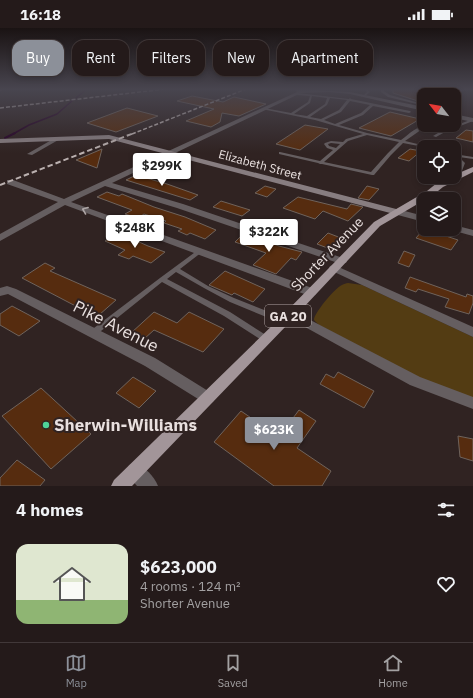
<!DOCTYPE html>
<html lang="en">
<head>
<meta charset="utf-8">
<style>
	:root { --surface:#241a1a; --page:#2c2323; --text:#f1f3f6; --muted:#a3a1a2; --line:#413839; --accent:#8c9099 }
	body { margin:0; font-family:"IBM Plex Sans",sans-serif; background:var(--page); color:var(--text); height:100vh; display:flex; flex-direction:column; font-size:15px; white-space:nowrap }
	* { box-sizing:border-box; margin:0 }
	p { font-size:13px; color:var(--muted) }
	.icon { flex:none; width:22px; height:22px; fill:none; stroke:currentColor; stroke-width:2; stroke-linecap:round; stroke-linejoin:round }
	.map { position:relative; height:458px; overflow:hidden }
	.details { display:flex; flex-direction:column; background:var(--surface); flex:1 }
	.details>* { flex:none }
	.guide { position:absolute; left:12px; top:12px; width:449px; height:36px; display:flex; gap:8px }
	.needle { width:26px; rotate:301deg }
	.buttons { position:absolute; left:417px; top:60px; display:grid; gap:8px }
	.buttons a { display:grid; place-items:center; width:44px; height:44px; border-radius:8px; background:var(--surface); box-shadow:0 2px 6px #0003,0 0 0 1px var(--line); font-size:20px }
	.price { position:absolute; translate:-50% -34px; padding:0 9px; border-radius:4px; background:#fff; color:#222; font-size:13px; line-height:26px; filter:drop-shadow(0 1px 2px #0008) }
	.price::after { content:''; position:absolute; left:50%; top:24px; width:12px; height:9px; margin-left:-6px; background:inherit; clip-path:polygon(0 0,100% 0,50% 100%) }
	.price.on { background:var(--accent); color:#fff }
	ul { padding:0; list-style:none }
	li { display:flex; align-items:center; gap:12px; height:100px; padding:0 16px }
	li span { display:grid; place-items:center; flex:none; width:112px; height:80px; border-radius:12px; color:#555 }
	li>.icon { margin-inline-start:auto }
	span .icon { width:48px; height:48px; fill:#fffc; stroke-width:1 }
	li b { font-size:17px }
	h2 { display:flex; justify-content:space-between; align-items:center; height:48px; padding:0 16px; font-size:17px }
	.chip { padding:0 14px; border-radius:12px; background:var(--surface); box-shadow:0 2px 6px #0003,0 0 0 1px var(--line); font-size:14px; line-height:36px }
	.chip.on { background:var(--accent); color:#fff }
	.status { display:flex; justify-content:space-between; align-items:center; height:28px; padding:0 20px; background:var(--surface); direction:ltr }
	.status svg { height:11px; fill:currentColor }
	.tab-bar { display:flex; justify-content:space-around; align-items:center; height:56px; border-top:1px solid var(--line); background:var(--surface); font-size:11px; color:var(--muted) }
	.tab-bar a { display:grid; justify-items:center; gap:2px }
	.tab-bar .on { color:var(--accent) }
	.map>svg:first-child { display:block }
</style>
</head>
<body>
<div class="status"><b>16:18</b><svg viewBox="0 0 49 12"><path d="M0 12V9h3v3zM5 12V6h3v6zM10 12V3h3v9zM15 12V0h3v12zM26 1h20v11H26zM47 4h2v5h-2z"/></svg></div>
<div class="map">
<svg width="473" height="458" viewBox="0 0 473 458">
	<rect width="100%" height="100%" fill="#302322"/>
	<path fill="#533c13" d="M348 255 362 257 473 309V370L422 351 319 297 314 292C314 285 335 260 342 257 344 256 346 255 348 255Z"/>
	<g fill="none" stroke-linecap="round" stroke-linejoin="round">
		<g stroke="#250024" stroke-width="1.5">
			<path d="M76 70 87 61"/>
			<path d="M13 106 29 97 57 86 73 72"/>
		</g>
		<path stroke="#250024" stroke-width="2" d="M5 110 15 105"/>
	</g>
	<g fill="#562c0f" stroke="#6f635c">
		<path d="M393 61H449V63L437 67H424V71L418 73 393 65Z"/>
		<path d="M192 68 223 74 234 69 266 76 239 88 222 85 220 94 211 99 186 93 214 81 177 73Z"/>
		<path d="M127 80 158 88 116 104 87 95Z"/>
		<path d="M390 84 420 91 391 108 359 100Z"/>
		<path d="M305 97 328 101 300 122 276 116Z"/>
		<path d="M466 102 473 103V114L456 110Z"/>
		<path d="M102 121 97 140 76 132Z"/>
		<path d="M410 121 421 123 409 133 398 130Z"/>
		<path d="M136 147 167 156 198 167 190 172 126 152Z"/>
		<path d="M265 158 276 161 267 169 255 165Z"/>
		<path d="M367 158 379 161 369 172 358 170Z"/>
		<path d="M107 164 119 168 122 166 154 179 185 189 216 202 205 211 190 205 187 207 178 203 182 201 164 195 166 193 144 186 138 190 125 186 132 182 97 169Z"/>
		<path d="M298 169 347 181 351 176 363 179 348 193 323 183 315 191 283 180Z"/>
		<path d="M221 173 250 182 242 188 213 179Z"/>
		<path d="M432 201H444L440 206 458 212 451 222 416 210 422 203 428 205Z"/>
		<path d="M119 205 148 218 165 224 151 235 133 228 129 231 118 227 125 222 105 213Z"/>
		<path d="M244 205 279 218 302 224 296 232 291 230 276 246 253 237 266 225 235 214Z"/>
		<path d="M328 205 341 210 330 221 317 216Z"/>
		<path d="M404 223 415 227 409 239 398 235Z"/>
		<path d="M45 235 55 240 50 243 116 272 99 287 91 283 89 285 22 250Z"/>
		<path d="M225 243 265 261 253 274 234 265 232 267 209 257Z"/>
		<path d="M410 249 466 269 467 266 473 268V275L469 286 445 279 449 271 418 261 416 264 405 260Z"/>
		<path d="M12 278 29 287 40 293 19 308 0 297V286Z"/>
		<path d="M154 284 177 295 189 284 224 301 203 324 154 302 144 311 131 305Z"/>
		<path d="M338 344 374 363 364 380 320 356 326 346 334 350Z"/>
		<path d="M133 349 156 363 139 380 116 365Z"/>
		<path d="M41 360 91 406 51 441 2 388Z"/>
		<path d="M299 382 316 393 297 420 331 443 322 458H274L214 414 241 383 279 409Z"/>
		<path d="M458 408 473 411V433L460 429Z"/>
		<path d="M17 432 45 452 40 458H0V450Z"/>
	</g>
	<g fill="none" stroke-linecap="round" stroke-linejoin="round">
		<g fill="#655e60" fill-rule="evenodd">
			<path d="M364 61H367L370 64 364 69 363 68 367 64Z"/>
			<path d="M381 61H384V63L390 67 423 76 421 77 388 69 381 64Z"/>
			<path d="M463 61H468L452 67H448Z"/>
			<path d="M298 65 349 71 350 70 351 71 410 83 411 84 409 85 373 78 363 87 339 97 367 105 401 112C409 106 418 97 428 97L405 113 430 119H424L403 115 391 127 374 147H372L322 136H320L318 135 279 126V124H280L320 133 333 122 327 120 324 116 325 115 331 113 343 114 346 111 363 106 315 92 262 81 264 80 291 85 308 74 310 68 297 67ZM312 68 327 70 325 76 307 88 294 86 310 75ZM330 70 347 72 339 82 321 91 310 89 327 77ZM350 73 370 77 361 85 335 96 324 92 341 84ZM367 107 399 114 388 125 371 144 324 134 348 113ZM331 115 340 116 336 120 329 118 328 116Z"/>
			<path d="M473 91V93L445 104 436 109 433 108 443 102Z"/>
			<path d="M454 126 473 129V131L459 129 465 135 460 148 458 149 456 148 461 135 454 128Z"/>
			<path d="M200 221 203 223 202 224 180 241 208 258 234 270 287 291 288 293 287 295H281L230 274 204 260 176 244 167 251 230 284 269 309 270 311 269 313 266 314 263 313 224 288 162 254 96 307 93 308 90 307 89 305 90 303 160 250 198 222Z"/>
		</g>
		<g fill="#655e60" fill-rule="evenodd">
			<path d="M295 61 350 64 424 79V83L350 66 329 64 301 65 112 155 183 176 346 231 347 233 346 235H338L177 180 105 158 71 174 315 261 317 264 315 267H307L65 177 0 213V206L58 174 7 156V152H13L64 171 297 64Z"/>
			<path d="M454 86 473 90V94L454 90Z"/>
			<path d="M55 110 60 111 32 127 27 126Z"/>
			<path d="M397 181 424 188V194L394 186 393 184 394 182Z"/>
			<path d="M454 197 473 202V208L451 202 454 201Z"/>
			<path d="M334 237 473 299V309L330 242 329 240 330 238Z"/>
			<path d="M7 258 16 261 155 330 213 366 215 370 213 374 208 376 203 374 145 338 8 266 0 268V260Z"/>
			<path d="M291 282 420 349 473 369V381L410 357 287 289 285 286 287 283Z"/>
			<path d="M135 435C145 439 154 448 158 458H137L129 449 127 443 129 437Z"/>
		</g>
		<g fill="#877d80" fill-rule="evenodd">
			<path d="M0 61H5L0 63Z"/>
			<path d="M109 107 400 182 401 184 397 187 394 186 109 111 0 115V111Z"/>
		</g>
		<path fill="#a29599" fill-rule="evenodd" d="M473 139V144L443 159 433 167 380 198 288 296 132 458H111L114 452 280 290 374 194 427 163 437 155 451 149H454V147Z"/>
		<g stroke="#bab0af" stroke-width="1.5" stroke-dasharray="4 2" stroke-linecap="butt">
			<path d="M0 80 166 61"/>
			<path d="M132 106 246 61"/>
		</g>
		<path stroke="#bab0af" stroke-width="2" stroke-dasharray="5.5 3" stroke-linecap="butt" d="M0 157 134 105"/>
	</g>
	<defs><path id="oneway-chevron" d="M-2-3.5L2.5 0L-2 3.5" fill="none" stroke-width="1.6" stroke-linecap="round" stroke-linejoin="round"/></defs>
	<use stroke="#aea6a6" href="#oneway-chevron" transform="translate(85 182) rotate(-159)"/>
	<linearGradient id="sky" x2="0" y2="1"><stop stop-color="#1a1313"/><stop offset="0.49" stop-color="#48454f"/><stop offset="1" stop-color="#48454f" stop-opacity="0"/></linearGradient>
	<rect width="473" height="125" fill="url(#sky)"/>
	<circle fill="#4ed399" stroke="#302322" stroke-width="1.5" cx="46" cy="397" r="4"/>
	<g text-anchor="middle" stroke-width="4" stroke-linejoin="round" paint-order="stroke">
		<g font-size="12" fill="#e9e0df" stroke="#302322">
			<text transform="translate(260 137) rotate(15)" y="4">Elizabeth Street</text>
		</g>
		<rect fill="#302322" stroke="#b2a7a6" stroke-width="1" x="265" y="277" width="46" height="22" rx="3"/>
		<g font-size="13" font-weight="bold" fill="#e9e0df">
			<text x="288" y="293">GA 20</text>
		</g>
		<g font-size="14" fill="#e9e0df" stroke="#302322">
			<text transform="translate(327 226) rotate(-46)" y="5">Shorter Avenue</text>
		</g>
		<g font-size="17" fill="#e9e0df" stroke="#302322">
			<text transform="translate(116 298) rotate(27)" y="6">Pike Avenue</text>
		</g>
		<g font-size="17" font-weight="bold" fill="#e9e0df" stroke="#302322" text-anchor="start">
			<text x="54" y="403">Sherwin-Williams</text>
		</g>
	</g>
</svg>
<div class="buttons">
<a><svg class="needle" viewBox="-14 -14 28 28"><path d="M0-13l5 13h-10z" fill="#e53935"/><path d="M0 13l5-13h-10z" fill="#a3a1a2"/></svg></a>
<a><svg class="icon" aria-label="locate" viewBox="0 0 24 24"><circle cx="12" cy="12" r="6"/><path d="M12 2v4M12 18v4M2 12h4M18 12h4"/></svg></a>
<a><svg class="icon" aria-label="layers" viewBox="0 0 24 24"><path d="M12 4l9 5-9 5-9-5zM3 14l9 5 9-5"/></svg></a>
</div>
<b class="price" style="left:162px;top:159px">$299K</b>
<b class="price" style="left:135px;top:221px">$248K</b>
<b class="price" style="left:269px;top:225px">$322K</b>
<b class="price on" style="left:274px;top:423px">$623K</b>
<div class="guide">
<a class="chip on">Buy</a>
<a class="chip">Rent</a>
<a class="chip">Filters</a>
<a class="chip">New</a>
<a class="chip">Apartment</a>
</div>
</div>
<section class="details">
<h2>4 homes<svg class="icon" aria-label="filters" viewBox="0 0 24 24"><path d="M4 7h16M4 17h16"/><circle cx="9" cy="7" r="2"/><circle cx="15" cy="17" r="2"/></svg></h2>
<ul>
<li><span style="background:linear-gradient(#dfe7d0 70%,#8fb573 0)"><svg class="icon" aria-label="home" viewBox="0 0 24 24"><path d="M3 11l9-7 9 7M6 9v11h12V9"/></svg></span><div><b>$623,000</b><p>4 rooms · 124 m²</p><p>Shorter Avenue</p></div><svg class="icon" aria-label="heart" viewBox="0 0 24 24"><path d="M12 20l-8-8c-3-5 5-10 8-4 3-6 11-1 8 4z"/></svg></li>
</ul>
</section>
<nav class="tab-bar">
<a class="on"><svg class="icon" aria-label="map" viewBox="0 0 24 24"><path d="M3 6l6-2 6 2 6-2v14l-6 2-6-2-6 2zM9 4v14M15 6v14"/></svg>Map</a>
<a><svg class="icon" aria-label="saved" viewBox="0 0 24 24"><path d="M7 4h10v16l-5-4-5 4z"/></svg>Saved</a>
<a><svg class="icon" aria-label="home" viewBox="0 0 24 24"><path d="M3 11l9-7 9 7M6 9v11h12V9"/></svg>Home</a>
</nav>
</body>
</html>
